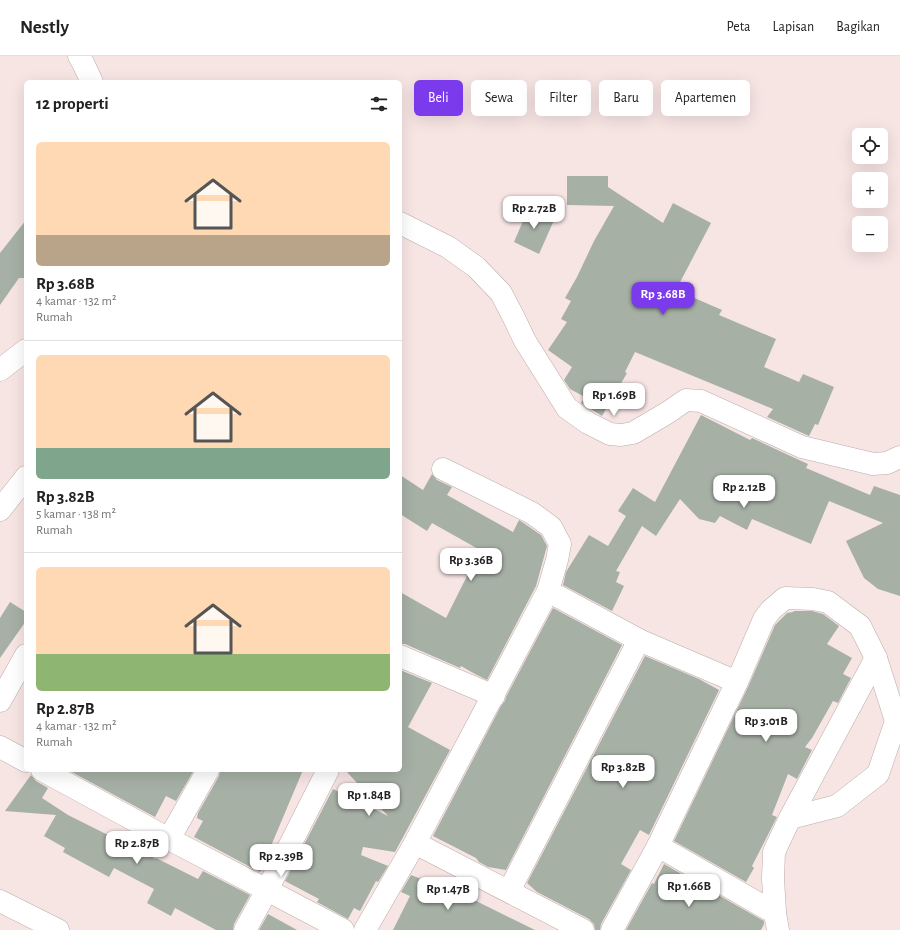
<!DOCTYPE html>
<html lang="id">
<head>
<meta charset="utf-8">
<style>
	:root { --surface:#fff; --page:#f2f2f2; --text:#222; --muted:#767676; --line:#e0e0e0; --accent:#7c3aed }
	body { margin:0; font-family:"Alegreya Sans",sans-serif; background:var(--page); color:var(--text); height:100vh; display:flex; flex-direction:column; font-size:15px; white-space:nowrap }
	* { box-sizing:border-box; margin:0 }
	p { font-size:13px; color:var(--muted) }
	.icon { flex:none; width:22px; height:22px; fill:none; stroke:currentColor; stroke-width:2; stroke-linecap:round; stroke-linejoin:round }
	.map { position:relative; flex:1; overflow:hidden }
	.side { position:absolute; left:24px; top:24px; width:378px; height:692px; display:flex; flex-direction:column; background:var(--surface); border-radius:6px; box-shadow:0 4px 16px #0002 }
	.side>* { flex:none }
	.banner { position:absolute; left:414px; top:24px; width:380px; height:36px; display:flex; gap:8px }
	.buttons { position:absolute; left:852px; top:72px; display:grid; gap:8px }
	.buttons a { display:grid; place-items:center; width:36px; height:36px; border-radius:6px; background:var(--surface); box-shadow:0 4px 16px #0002; font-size:20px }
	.price { position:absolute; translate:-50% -34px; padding:0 9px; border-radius:8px; background:#fff; color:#222; font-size:13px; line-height:26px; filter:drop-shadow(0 1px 2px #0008) }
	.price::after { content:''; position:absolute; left:50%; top:24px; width:12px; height:9px; margin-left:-6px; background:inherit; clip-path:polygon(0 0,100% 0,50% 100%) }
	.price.on { background:var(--accent); color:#fff }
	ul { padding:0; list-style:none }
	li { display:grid; align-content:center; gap:8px; height:212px; padding:0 12px }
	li+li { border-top:1px solid var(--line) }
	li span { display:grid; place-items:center; height:124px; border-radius:6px; color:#555 }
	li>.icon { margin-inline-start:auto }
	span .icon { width:72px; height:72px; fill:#fffc; stroke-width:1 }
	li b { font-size:17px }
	h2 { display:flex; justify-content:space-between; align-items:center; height:48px; padding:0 12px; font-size:17px }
	.tag { padding:0 14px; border-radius:6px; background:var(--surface); box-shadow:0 4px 16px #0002; font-size:14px; line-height:36px }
	.tag.on { background:var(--accent); color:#fff }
	header { display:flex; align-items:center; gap:24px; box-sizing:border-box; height:56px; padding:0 20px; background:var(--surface); border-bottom:1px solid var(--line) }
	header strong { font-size:19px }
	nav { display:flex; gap:22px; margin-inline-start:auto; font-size:14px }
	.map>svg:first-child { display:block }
</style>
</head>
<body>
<header>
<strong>Nestly</strong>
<nav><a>Peta</a><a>Lapisan</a><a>Bagikan</a></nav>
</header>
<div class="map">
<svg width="900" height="874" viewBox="0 0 900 874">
	<rect width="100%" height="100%" fill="#f7e5e4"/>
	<g fill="#a6b0a5">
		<path d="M567 120H608V131L663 167 673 147 711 167 676 234 722 254 719 259 776 283 764 311 799 326 803 318 834 331 818 369 815 368 809 380 767 361 773 353 635 296 625 316 627 317 602 360 581 347 585 341 570 333 564 324 572 311 548 294 567 266 561 263 571 245 565 242 577 221 594 185 614 150 567 149Z"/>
		<path d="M529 151 555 162 539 198 514 186Z"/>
		<path d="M26 164V222H19L0 249V197Z"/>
		<path d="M701 359 750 384 752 382 797 403 808 408 806 412 870 439 874 430 900 439V540L878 533 864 522 846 485 883 467 829 445 811 488 752 463 747 474 720 460 715 467 699 463 680 443 656 480 642 470 616 515 620 516 616 526 624 530 612 555 563 529 566 516 589 479 608 490 626 460 618 455 633 432 655 446Z"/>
		<path d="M432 418 437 424 452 431 447 439 513 476 519 464 525 468 541 479 547 490 536 530 487 624 475 618 461 610 460 612 405 588H400V536L446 562 480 494 432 467 427 475 400 458V419L423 434Z"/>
		<path d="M10 546 26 556V565L0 602V562Z"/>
		<path d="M553 552 622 589 506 814 488 811 479 806 476 802 433 780 501 650 505 645 506 641Z"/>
		<path d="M794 555H812L823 558 839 570 827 588 852 602 843 618 851 622 838 647 833 645 812 682 805 691 812 694 797 723 788 718 772 759 777 761 752 810 754 812 746 826 674 785 748 631 775 569 787 557 793 556Z"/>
		<path d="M645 600 699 623 719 634 649 779 640 774 621 808 631 814 601 868 600 874H595L594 868 589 863 537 836 527 827Z"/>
		<path d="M400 614 432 627 408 671 450 694 395 796 363 791 361 799 388 810 378 826 376 825 360 855 354 852 348 863 317 846 319 843 285 825 333 733 388 760 345 714H400Z"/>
		<path d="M68 714H194L176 745 166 740 155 761Z"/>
		<path d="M220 714H303L260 816 194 781 203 765 197 762 198 757 219 720Z"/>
		<path d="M31 719 36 725 48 732 42 742 68 759 156 803V802L198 823 203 815 250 839 234 868 233 874H216L175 852 171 860 147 847 154 833 114 812 109 821 63 796 65 792 44 780 56 759 5 755Z"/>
		<path d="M664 808 764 865V868L761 874H626L652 827 654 828Z"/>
		<path d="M411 819 472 843 535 874H393L410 840 401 836Z"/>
		<path d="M268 858 297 874H259Z"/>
	</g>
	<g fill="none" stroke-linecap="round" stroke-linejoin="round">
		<g stroke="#bcabab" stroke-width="23">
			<g id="minor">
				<path d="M79 0 83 7 92 26"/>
				<path d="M400 167 448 191 476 211 501 237 514 262 525 285 567 352 588 367 610 378 621 379 633 377 667 357 686 344 701 345 802 391 873 408 887 407 900 401"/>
				<path d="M0 314 26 294"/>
				<path d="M0 454 26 421"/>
				<path d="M548 535 639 584"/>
				<path d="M400 600 494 640"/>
				<path d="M0 645 26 599"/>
				<path d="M0 691 26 705"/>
				<path d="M42 714 169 783 267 834 328 714"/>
				<path d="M790 762 876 602"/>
				<path d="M169 783 208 714"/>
				<path d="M415 787 548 535 557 504 560 488 551 471 532 457 443 413"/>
				<path d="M658 790 775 857"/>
				<path d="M509 835 639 584 737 626"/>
				<path d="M0 845 58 874"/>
				<path d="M245 874 267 834 343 874"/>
				<path d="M365 874 415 787 583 874"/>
				<path d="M612 874 658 790 737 626 764 563 771 554 785 542 813 543 828 546 860 570 876 602 896 665 878 718 837 750 790 762 774 796 773 822 775 857 778 874"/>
			</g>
		</g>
		<use href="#minor" stroke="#fff" stroke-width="22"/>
	</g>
</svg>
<div class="buttons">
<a><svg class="icon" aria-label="locate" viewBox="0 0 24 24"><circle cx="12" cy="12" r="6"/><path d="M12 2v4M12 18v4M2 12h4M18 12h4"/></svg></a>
<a>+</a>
<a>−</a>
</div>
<b class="price" style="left:534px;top:174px">Rp 2.72B</b>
<b class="price on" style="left:663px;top:260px">Rp 3.68B</b>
<b class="price" style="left:614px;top:361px">Rp 1.69B</b>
<b class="price" style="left:744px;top:453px">Rp 2.12B</b>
<b class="price" style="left:471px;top:526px">Rp 3.36B</b>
<b class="price" style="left:766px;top:687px">Rp 3.01B</b>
<b class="price" style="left:623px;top:733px">Rp 3.82B</b>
<b class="price" style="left:369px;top:761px">Rp 1.84B</b>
<b class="price" style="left:137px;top:809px">Rp 2.87B</b>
<b class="price" style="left:281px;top:822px">Rp 2.39B</b>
<b class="price" style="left:689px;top:852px">Rp 1.66B</b>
<b class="price" style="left:448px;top:855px">Rp 1.47B</b>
<div class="banner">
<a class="tag on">Beli</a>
<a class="tag">Sewa</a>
<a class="tag">Filter</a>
<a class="tag">Baru</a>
<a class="tag">Apartemen</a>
</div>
<section class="side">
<h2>12 properti<svg class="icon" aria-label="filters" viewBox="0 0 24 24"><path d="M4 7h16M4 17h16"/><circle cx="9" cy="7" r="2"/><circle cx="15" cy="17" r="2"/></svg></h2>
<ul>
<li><span style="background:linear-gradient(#ffd9b3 75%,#b9a48a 0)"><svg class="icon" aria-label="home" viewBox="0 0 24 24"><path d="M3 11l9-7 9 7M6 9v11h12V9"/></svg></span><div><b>Rp 3.68B</b><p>4 kamar · 132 m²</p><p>Rumah</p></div></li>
<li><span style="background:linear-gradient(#ffd9b3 75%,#7fa58c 0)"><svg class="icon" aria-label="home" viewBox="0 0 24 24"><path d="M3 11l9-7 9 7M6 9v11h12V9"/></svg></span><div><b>Rp 3.82B</b><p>5 kamar · 138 m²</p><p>Rumah</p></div></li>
<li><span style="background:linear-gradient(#ffd9b3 70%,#8fb573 0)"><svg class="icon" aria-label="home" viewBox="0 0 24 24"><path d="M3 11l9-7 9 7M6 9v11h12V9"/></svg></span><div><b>Rp 2.87B</b><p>4 kamar · 132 m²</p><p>Rumah</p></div></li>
</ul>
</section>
</div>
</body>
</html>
